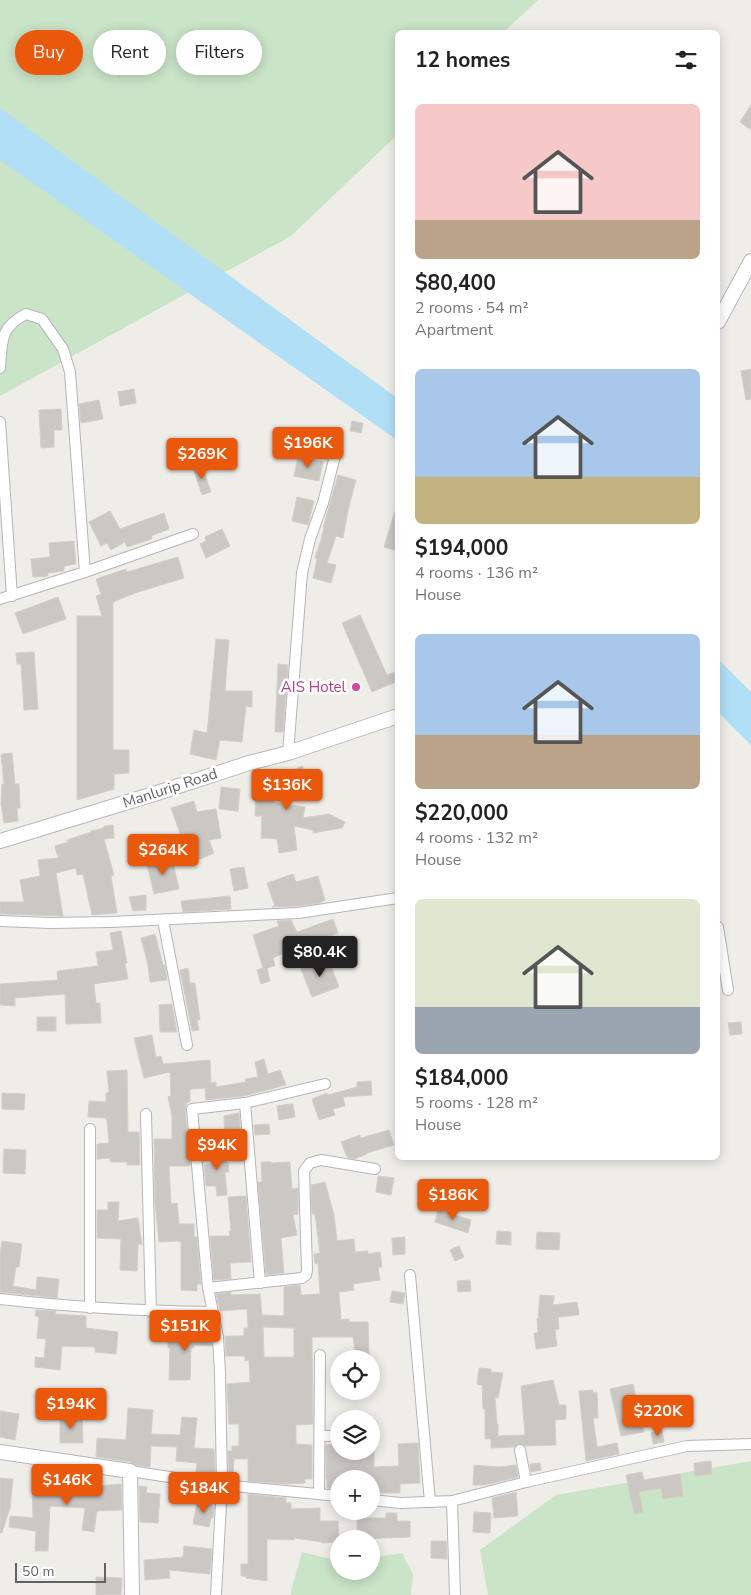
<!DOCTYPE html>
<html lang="en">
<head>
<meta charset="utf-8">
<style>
	:root { --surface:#fff; --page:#f2f2f2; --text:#222; --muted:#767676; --accent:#ea580c }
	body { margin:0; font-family:"Nunito Sans",sans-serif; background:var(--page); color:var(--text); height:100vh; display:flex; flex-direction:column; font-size:19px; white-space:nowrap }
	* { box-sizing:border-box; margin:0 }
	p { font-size:16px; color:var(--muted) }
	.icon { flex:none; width:28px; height:28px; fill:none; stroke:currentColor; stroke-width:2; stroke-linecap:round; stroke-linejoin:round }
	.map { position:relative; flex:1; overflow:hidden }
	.panel { position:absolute; left:395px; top:30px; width:325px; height:1130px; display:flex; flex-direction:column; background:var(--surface); border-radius:8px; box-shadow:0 2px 12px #0003 }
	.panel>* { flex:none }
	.top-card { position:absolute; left:15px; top:30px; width:305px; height:45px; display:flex; gap:10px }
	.controls { position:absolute; left:330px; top:1350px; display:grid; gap:10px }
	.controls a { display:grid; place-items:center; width:50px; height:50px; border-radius:50%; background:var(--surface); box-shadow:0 2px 12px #0003; font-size:25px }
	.scale { position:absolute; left:15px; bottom:12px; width:91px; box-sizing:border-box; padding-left:5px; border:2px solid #5f6366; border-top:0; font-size:14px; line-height:18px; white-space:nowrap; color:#5f6366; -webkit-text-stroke:4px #fff; paint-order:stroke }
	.price { position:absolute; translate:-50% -42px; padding:0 11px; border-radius:5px; background:var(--accent); color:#fff; font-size:16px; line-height:32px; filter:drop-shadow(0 1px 2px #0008) }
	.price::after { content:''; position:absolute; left:50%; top:30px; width:15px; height:11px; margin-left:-8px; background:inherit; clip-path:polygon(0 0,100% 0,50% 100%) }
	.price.active { background:#222; color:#fff }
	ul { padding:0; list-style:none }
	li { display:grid; align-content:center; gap:10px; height:265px; padding:0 20px }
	li span { display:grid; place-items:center; height:155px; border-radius:8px; color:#555 }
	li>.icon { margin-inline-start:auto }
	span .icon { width:90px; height:90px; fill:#fffc; stroke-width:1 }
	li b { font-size:21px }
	h2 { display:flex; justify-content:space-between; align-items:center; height:60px; padding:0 20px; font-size:21px }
	.chip { padding:0 18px; border-radius:22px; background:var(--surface); box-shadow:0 2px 12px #0003; font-size:18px; line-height:45px }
	.chip.active { background:var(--accent); color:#fff }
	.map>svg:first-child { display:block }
</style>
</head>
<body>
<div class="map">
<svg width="751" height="1595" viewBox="0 0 751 1595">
	<rect width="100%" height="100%" fill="#efede8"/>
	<g fill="#cae4c8">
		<path d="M0 0H538L504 32H398L397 135 291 236 0 396Z"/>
		<path d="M751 1461V1595H488L480 1550 556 1495Z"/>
		<path d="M302 1552 339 1561V1571H371V1558L402 1553 413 1574 411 1595H291V1591Z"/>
	</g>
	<g fill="#b1dff6">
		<path d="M0 108 397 398V440L0 160Z"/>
		<path d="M718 659 751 692V745L718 712Z"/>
	</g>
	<g fill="#cbc8c4" stroke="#d4cec7" fill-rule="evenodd">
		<path d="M751 105V130L740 122Z"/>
		<path d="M751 369V399L746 400 741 371Z"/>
		<path d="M134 389 136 403 120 406 118 392Z"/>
		<path d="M99 400 103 419 81 423 79 404Z"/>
		<path d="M61 409 62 430H54V447L41 448 39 410Z"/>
		<path d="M352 421 363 423 361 433 350 431Z"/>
		<path d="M298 457 323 462 319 481 294 476Z"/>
		<path d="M202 466 211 492 202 495 193 468Z"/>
		<path d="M338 475 356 480 348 510 343 538 336 536 327 563 336 565 331 583 313 578 317 559 315 558 321 540 324 528H323Z"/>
		<path d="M297 497 314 501 308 525 292 521Z"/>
		<path d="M110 511 120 529 164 513 169 529 151 536 152 539 127 547 125 542 111 550 107 543 101 546 89 522Z"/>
		<path d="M395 511H398V551L384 547Z"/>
		<path d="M222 529 230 546 206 558 200 544 206 541 205 537Z"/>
		<path d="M74 541 76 564 64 566V571L48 573V576L33 577 31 559 50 557 49 543Z"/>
		<path d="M178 557 184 578 135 593 113 602V750H129V773L114 774V789L77 800V616H102L96 596 101 594 96 579 126 569 127 572Z"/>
		<path d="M58 597 66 619 23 634 15 613Z"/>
		<path d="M360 615 387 675 398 671V681L372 692 342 623Z"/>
		<path d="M216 639 229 640 225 691H252V707L246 706 242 742 220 740 216 760 190 754 194 730 207 733Z"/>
		<path d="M34 652 38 709 24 710 21 664H17L16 653Z"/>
		<path d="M278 664 288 665 283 732H275Z"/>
		<path d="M12 753 15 784H19L20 808H17L18 821 4 823 1 804 2 784H4L1 754Z"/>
		<path d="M302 766 306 775 299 779 304 788 271 802 305 807 303 818 329 814 345 822 342 828 313 833V830L294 826 297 850 279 853 277 839 261 838 262 816H255L256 777 276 778Z"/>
		<path d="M221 787 240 789 238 811 219 809Z"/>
		<path d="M194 801 197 812 216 809 221 838 209 840 214 853 203 858 179 864 175 848 177 846 175 837 181 836 171 808Z"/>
		<path d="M113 825 114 838 104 839 114 875 111 876 117 913 92 915 83 874 77 875 76 868 56 873 63 916 0 914V902H24L20 880 40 876 38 860 58 858 55 846 68 842 67 840 91 832V831L104 828V826Z"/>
		<path d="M172 858 179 889 154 894 147 864Z"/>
		<path d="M244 867 248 888 234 891 230 869Z"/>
		<path d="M293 874 296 882 318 876 325 900 320 903 297 906 272 907 275 906 267 883Z"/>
		<path d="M146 895V910L133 911 129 897Z"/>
		<path d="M230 896 231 909 183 912 181 901Z"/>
		<path d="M333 919 338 933 310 943V941L273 958 275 966 267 968 270 981 261 984 257 970 263 968 253 935 279 926 277 921 291 920 297 932Z"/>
		<path d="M121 931 127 963H125L128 979 94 984 96 1003H100L101 1023 66 1024 65 994 15 998V1006L0 1005V984L58 980 57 971 98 966 96 952 113 950 110 933Z"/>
		<path d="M155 934 163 965H165L167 980 150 982 148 965 141 938Z"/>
		<path d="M328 958 339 987 312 997 301 969Z"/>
		<path d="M188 968 190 983H195L200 1020H197L199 1030 192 1031 180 970Z"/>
		<path d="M172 1004 177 1032H160L159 1005Z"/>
		<rect x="37" y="1017" width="19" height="14"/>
		<path d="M741 1022 742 1034 730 1035 728 1023Z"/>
		<path d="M152 1035 156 1057 161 1056 163 1064 210 1060 211 1083 216 1082V1087L246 1082 245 1079 258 1077 255 1062 264 1059 268 1074 280 1070 286 1085 244 1096 206 1100 205 1088 190 1089V1102H187L185 1110 190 1166H169L171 1204 177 1203 179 1224H194V1237H197L201 1284H197V1291L181 1290V1241L159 1242 155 1203 154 1139H172V1116L168 1097 171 1096 170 1072 144 1078 134 1038Z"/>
		<path d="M127 1070 128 1132H139L140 1165H127V1162H110V1158L97 1159V1144L109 1143 107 1120H106V1118L88 1117 89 1101 106 1102V1093H109L107 1071Z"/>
		<path d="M371 1081 372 1095 343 1097 345 1106 333 1109 335 1115 319 1120 312 1099 327 1093 328 1095 357 1087V1082Z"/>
		<path d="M2 1093 25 1094 24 1110 2 1109Z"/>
		<path d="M289 1104H293L295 1117 279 1120 277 1106Z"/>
		<path d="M239 1113 241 1136H239L240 1140 225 1141 224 1116Z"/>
		<path d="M269 1124 270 1134 255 1135 254 1125Z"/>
		<path d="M389 1130 394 1145 367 1153V1154L354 1159 347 1157 341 1142 360 1135 361 1138Z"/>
		<path d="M223 1145 225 1162H228L229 1172H225L227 1195 217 1196 216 1186H206L204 1165 212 1164 210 1146Z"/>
		<path d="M4 1149 26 1150 25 1174 3 1173Z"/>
		<path d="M261 1162H271V1163L290 1162 292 1189 298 1188V1214L293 1215 297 1235 281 1238 284 1273 266 1275 258 1182H262Z"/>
		<path d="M378 1176 394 1178 391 1195 376 1192Z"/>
		<path d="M325 1182 334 1215 337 1241 354 1239 355 1252 368 1251V1254L380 1252 382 1267H378L380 1280 353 1284 354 1290 339 1292 341 1320 349 1319V1322H368L369 1359H356L353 1337H312L313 1424 296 1425V1444L312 1445V1479H305V1483L285 1484 248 1481V1459H234L233 1475H229L228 1451H232V1446H239V1424H229L227 1384 250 1382 249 1360 245 1361V1356H226L225 1336H244V1328H248L247 1309 220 1311 216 1294 231 1292V1295L260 1294 262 1315 284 1316V1287L300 1285 301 1295 320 1294 318 1263 315 1264 314 1254 320 1253 315 1214H312L311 1185ZM263 1327 294 1328V1357H264Z"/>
		<path d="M246 1196 251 1262 230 1263 231 1279 214 1280 210 1236H230L229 1231H231L228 1197Z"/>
		<path d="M108 1202H119L118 1221 138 1218 142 1244H138L137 1271 120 1270 121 1239 97 1238V1210H108Z"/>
		<path d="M438 1210 471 1220 468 1233 435 1222Z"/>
		<path d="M497 1231 511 1232V1245L496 1244Z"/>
		<path d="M537 1232 560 1233 559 1250 536 1249Z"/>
		<path d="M405 1237V1254L393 1255 392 1238Z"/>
		<path d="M2 1241 22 1244 19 1267H16L13 1286 36 1290 37 1277 59 1279 57 1298 0 1292V1254Z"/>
		<path d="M459 1246 464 1257 455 1261 450 1250Z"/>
		<path d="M470 1280 471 1291 458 1292 457 1281Z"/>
		<path d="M392 1291 405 1293 403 1304 390 1302Z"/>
		<path d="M540 1295 554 1296 553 1305 577 1302 579 1315 558 1317 559 1329 555 1330 557 1346 536 1349 534 1333H538L537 1319H538Z"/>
		<path d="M36 1310 56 1311 55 1314 86 1316V1328L118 1332 116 1354 95 1352V1347L62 1346 60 1370 35 1367V1357L44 1358 46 1339 37 1338 39 1317 35 1316Z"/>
		<path d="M199 1329H209L212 1346 194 1345V1348H191L190 1380H169L170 1348H168V1332L199 1333Z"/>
		<path d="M479 1368 491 1369V1372L503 1373 498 1398 495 1397 497 1424H498V1436L525 1435 521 1386 553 1380 559 1405H566V1419L555 1420 556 1445 526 1446 519 1443 514 1447 491 1448V1439H485V1409H483L482 1385 477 1384Z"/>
		<path d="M633 1384 644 1432 621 1436 610 1389Z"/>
		<path d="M593 1390V1393L597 1392 598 1418H593L597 1447 617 1443 619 1454 586 1461 579 1391Z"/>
		<path d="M36 1395H55V1413L36 1414Z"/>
		<path d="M128 1408 153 1410 151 1434 180 1435 182 1417 197 1418 194 1448 214 1449 215 1474 196 1472 197 1463 176 1461 177 1447 151 1446 150 1467 136 1465 131 1462 96 1457 97 1438 126 1440Z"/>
		<path d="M0 1411 19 1414 15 1440 0 1437Z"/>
		<path d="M82 1416 83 1443H60V1417Z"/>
		<path d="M662 1431 664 1442 653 1444 651 1433Z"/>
		<path d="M418 1443 420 1483 400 1484V1493H371V1479H339V1489L327 1488V1479H326V1445L339 1444V1451H374V1467L399 1466 398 1444Z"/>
		<path d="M711 1461 712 1474 695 1476 694 1463Z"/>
		<path d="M540 1463 541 1470 531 1472 530 1464Z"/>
		<path d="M474 1465 499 1467 516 1465 518 1477 485 1485H473Z"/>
		<path d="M642 1472 644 1480 680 1474 683 1496 663 1499 661 1488 639 1492 643 1512 634 1514 626 1475Z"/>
		<path d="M63 1474 74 1475 73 1484 97 1486 121 1484 122 1510 97 1511 94 1532 82 1530 85 1508 50 1506 48 1551H35L36 1531 9 1527 10 1516 33 1518 32 1486 62 1485Z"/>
		<path d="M0 1478 13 1479 10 1508 2 1533H0Z"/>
		<path d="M139 1486 147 1487 146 1493 160 1494 158 1523 140 1522Z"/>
		<path d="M516 1492 518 1516 494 1518 492 1498Z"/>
		<path d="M248 1494 286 1498V1503H291V1509L320 1508V1521H338L339 1542 322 1543V1542L294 1538V1540L267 1539V1581L246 1578V1576H241V1564H248Z"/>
		<path d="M197 1502 212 1504V1507H214L213 1518H211L209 1527 193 1524Z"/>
		<path d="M474 1512 491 1513 490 1533 473 1532Z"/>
		<path d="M386 1513H397V1521H410V1537L357 1539V1518H386Z"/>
		<path d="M431 1541H446L447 1559 431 1558Z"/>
		<path d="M184 1546 212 1549 210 1574 169 1570 170 1578 145 1580 144 1560 183 1557Z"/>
		<path d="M96 1577 122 1578 121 1595H96Z"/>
	</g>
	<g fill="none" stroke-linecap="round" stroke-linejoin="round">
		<g stroke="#b3b5b8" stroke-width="12">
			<g id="street">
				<path d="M0 368C2 341 0 327 26 314L42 319 63 349 70 372 85 572"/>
				<path d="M0 422 12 596"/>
				<path d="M0 599 85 572 193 534"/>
				<path d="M288 753 302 573 310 539 323 503 335 456"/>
				<path d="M163 920 187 1045"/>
				<path d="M0 921 50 923 111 922 298 913 398 898"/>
				<path d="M718 927 728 990"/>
				<path d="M245 1103 260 1283"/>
				<path d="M146 1114 151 1312"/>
				<path d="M410 1275 430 1502"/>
				<path d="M208 1288 302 1278 306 1275 307 1270 304 1171 310 1163 321 1160 375 1169"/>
				<path d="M0 1299C70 1307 141 1311 212 1312"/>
				<path d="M90 1308V1129"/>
				<path d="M320 1436H339"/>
				<path d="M520 1450 526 1482"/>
				<path d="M130 1471 222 1485 339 1496"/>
				<path d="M319 1494 320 1355"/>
				<path d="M371 1500 401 1503 452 1501 526 1482 687 1446 751 1444"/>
				<path d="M452 1501 455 1595"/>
				<path d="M216 1595 222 1485 220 1373 218 1337 208 1288 192 1109 245 1103 325 1084"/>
			</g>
		</g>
		<g stroke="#b4b7ba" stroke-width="16">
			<g id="secondary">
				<path d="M718 322 751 261"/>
				<path d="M0 841 157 793 249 763 288 753 398 716"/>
				<path d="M0 1452 130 1471 132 1595"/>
			</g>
		</g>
		<use href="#street" stroke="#fff" stroke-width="10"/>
		<use href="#secondary" stroke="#fff" stroke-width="14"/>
	</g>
	<circle fill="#d1479c" stroke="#fff" stroke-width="2" cx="356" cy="687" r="5"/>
	<g text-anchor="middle" stroke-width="5" stroke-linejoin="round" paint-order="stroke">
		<g font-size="15" fill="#b23c85" stroke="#fff" text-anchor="end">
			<text x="346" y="692">AIS Hotel</text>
		</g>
		<g font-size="15" fill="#5f6366" stroke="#fff">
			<text transform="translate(170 788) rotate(-18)" y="5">Manlurip Road</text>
		</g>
	</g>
</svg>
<div class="controls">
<a><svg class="icon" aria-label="locate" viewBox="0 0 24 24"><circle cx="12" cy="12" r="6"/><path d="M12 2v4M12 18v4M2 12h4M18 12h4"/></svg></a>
<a><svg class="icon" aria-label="layers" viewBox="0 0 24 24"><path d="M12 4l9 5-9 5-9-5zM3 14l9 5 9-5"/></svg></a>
<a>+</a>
<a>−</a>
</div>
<div class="scale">50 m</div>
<b class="price" style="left:308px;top:469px">$196K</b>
<b class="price" style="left:202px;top:480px">$269K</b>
<b class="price" style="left:287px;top:811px">$136K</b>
<b class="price" style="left:163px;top:876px">$264K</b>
<b class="price active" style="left:320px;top:978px">$80.4K</b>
<b class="price" style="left:217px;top:1171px">$94K</b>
<b class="price" style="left:453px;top:1221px">$186K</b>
<b class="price" style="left:185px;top:1352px">$151K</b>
<b class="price" style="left:71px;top:1430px">$194K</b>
<b class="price" style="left:658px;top:1437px">$220K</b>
<b class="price" style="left:67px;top:1506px">$146K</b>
<b class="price" style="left:204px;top:1514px">$184K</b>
<div class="top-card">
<a class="chip active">Buy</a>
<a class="chip">Rent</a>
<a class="chip">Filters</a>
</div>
<section class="panel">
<h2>12 homes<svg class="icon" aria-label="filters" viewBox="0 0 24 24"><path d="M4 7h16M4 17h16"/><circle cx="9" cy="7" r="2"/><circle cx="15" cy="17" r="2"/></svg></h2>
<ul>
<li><span style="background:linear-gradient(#f6c9c9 75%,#b9a48a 0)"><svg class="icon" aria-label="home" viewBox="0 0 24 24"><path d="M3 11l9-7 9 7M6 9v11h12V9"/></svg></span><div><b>$80,400</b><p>2 rooms · 54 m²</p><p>Apartment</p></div></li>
<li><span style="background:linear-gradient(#a9c7e8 70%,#c2b280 0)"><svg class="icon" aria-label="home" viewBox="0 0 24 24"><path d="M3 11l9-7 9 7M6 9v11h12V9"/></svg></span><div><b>$194,000</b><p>4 rooms · 136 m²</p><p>House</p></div></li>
<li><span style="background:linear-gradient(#a9c7e8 65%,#b9a48a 0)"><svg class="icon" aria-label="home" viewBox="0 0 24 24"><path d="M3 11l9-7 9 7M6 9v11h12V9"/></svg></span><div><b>$220,000</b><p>4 rooms · 132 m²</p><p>House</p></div></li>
<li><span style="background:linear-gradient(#dfe7d0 70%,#9aa5b1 0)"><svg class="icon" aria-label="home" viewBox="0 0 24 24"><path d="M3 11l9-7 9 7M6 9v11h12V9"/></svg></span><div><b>$184,000</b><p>5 rooms · 128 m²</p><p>House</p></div></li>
</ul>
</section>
</div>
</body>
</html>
